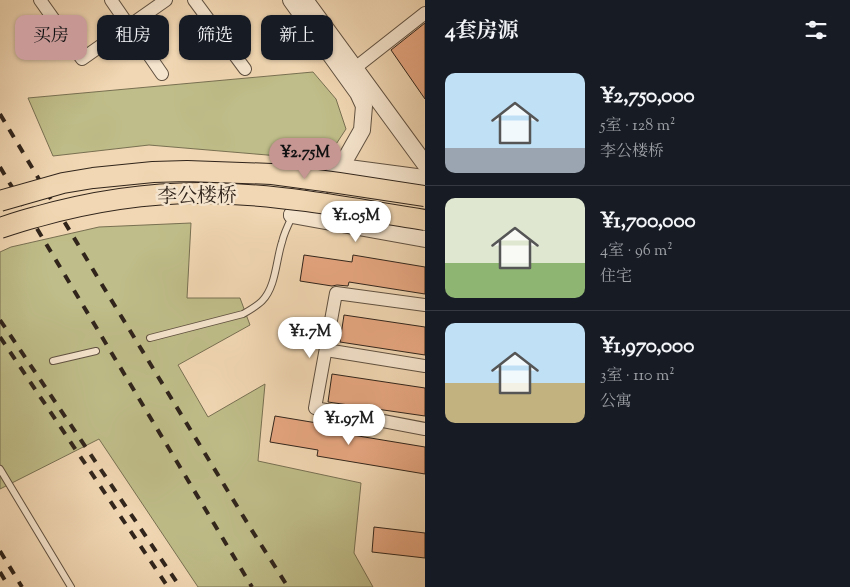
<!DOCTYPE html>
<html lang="zh">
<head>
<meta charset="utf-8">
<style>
	:root { --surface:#171b24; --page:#242831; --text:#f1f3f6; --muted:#9ea1a6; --line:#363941; --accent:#c59692 }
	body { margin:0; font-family:"Sorts Mill Goudy","Noto Serif SC",serif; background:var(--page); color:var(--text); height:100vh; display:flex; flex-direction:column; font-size:19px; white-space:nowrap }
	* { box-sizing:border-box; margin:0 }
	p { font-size:16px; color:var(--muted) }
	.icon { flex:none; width:28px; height:28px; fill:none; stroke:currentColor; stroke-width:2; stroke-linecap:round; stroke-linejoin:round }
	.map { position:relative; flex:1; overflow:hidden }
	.sheet { display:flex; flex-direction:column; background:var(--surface); width:425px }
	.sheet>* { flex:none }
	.banner { position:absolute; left:15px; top:15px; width:335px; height:45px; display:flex; gap:10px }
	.price { position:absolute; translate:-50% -42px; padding:0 11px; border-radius:18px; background:#fff; color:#222; font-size:16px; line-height:32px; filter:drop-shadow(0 1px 2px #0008) }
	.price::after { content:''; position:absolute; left:50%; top:30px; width:15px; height:11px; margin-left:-8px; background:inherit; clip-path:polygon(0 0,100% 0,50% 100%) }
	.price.current { background:var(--accent); color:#111 }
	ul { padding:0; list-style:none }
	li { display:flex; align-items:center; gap:15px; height:125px; padding:0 20px }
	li+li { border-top:1px solid var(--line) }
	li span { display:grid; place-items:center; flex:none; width:140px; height:100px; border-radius:10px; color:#555 }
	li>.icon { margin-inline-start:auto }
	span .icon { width:60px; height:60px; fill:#fffc; stroke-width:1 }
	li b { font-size:21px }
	h2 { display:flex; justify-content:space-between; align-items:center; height:60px; padding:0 20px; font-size:21px }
	.tag { padding:0 18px; border-radius:10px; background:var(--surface); box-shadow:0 1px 4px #0004; font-size:18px; line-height:45px }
	.tag.current { background:var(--accent); color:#111 }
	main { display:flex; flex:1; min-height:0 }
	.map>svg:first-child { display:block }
</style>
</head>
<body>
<main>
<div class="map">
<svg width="425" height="587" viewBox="0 0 425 587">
	<rect width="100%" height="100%" fill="#f1d7b3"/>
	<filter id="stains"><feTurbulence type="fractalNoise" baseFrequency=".004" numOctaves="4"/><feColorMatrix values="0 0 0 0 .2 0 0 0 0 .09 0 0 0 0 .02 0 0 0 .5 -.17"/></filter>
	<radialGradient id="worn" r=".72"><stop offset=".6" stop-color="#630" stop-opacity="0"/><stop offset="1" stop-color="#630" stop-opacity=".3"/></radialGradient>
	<g fill="#bfbd89" stroke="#787052">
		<path d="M313 72 336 99 346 129 325 161 279 156 149 145 53 156 28 98Z"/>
		<path d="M191 223 187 298H240L250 325 178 365 208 417 265 384 258 461 361 483 354 553 373 587H198L99 439 0 489V252L11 247 99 227Z"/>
	</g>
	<g fill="#e7a781" stroke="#30241b">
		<path d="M425 23V99L391 50Z"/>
		<path d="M304 255 352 262 353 255 425 267V294L349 282 348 286 337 285 332 286 300 281Z"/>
		<path d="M344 315 425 327V355L340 342Z"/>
		<path d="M332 374 425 388V416L328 402Z"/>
		<path d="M275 416 323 424 322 430 425 447V474L317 456 318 450 270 442Z"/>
		<path d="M374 527 425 533V558L372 552Z"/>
	</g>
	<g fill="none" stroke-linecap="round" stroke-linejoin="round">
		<g stroke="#605141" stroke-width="8">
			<g id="service">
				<path d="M150 338 243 314C250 310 257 306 262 301 276 287 276 260 282 242 284 233 288 225 292 217"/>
				<path d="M53 361 96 351"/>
				<path d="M0 469 71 587"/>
			</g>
		</g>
		<g stroke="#605141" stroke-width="14">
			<g id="minor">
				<path d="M40 0 82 59 166 0"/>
				<path d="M111 0 162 74"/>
				<path d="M194 0 245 69"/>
				<path d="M355 68 425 13"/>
				<path d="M425 305 336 293 315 408 425 429"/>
				<path d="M326 350 425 366"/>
			</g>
		</g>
		<g stroke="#605141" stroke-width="18">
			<g id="tertiary">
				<path d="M291 0 358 93 364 106 362 130 341 167 292 215"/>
				<path d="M305 0 425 164"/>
				<path d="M341 167 425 178"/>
				<path d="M292 215 425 239"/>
			</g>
		</g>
		<use href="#service" stroke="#f6e5ce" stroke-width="6"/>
		<use href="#minor" stroke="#f6e5ce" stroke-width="12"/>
		<use href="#tertiary" stroke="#f6e5ce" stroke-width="16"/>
		<g stroke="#30241b" stroke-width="4" stroke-dasharray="9 9" stroke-linecap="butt">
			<path d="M0 114 104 288 251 529 288 587"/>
			<path d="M0 167 252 587"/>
			<path d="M0 320 180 587"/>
			<path d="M0 337 168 587"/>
			<path d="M0 551 22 587"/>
			<path d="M0 572 9 587"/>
		</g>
		<g stroke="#30241b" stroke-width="22" stroke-linecap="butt">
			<g id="primary-bridge">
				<path d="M0 201 63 183 93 178 153 172 187 171 272 174 339 183 425 196"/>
				<path d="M0 228C12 224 24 220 36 217 100 199 167 190 232 194 297 197 361 210 425 220"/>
			</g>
		</g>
		<use href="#primary-bridge" stroke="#f1d7b3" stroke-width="20"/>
	</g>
	<g text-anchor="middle" stroke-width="5" stroke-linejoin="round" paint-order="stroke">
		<g font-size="20" fill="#30241b" stroke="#f6e5ce">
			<text transform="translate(197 195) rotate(-1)" y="7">李公楼桥</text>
		</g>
	</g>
	<rect width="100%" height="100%" filter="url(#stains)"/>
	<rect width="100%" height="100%" fill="url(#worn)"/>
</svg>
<b class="price current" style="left:305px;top:180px">¥2.75M</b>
<b class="price" style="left:356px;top:243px">¥1.05M</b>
<b class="price" style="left:310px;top:359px">¥1.7M</b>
<b class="price" style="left:349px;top:446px">¥1.97M</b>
<div class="banner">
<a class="tag current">买房</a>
<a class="tag">租房</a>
<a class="tag">筛选</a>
<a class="tag">新上</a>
</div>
</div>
<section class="sheet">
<h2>4套房源<svg class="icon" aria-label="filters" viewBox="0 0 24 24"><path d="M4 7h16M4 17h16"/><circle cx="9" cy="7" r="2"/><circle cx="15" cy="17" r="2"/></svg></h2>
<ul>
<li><span style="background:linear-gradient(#bfe0f5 75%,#9aa5b1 0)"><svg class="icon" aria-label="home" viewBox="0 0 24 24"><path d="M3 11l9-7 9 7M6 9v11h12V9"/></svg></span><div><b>¥2,750,000</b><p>5室 · 128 m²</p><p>李公楼桥</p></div></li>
<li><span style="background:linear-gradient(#dfe7d0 65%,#8fb573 0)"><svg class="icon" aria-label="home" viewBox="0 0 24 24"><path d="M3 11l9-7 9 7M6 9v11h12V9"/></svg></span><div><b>¥1,700,000</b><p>4室 · 96 m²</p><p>住宅</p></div></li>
<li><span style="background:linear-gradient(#bfe0f5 60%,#c2b280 0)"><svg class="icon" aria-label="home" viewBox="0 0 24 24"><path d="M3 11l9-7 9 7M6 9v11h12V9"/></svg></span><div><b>¥1,970,000</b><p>3室 · 110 m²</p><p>公寓</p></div></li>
</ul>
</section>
</main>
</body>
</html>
